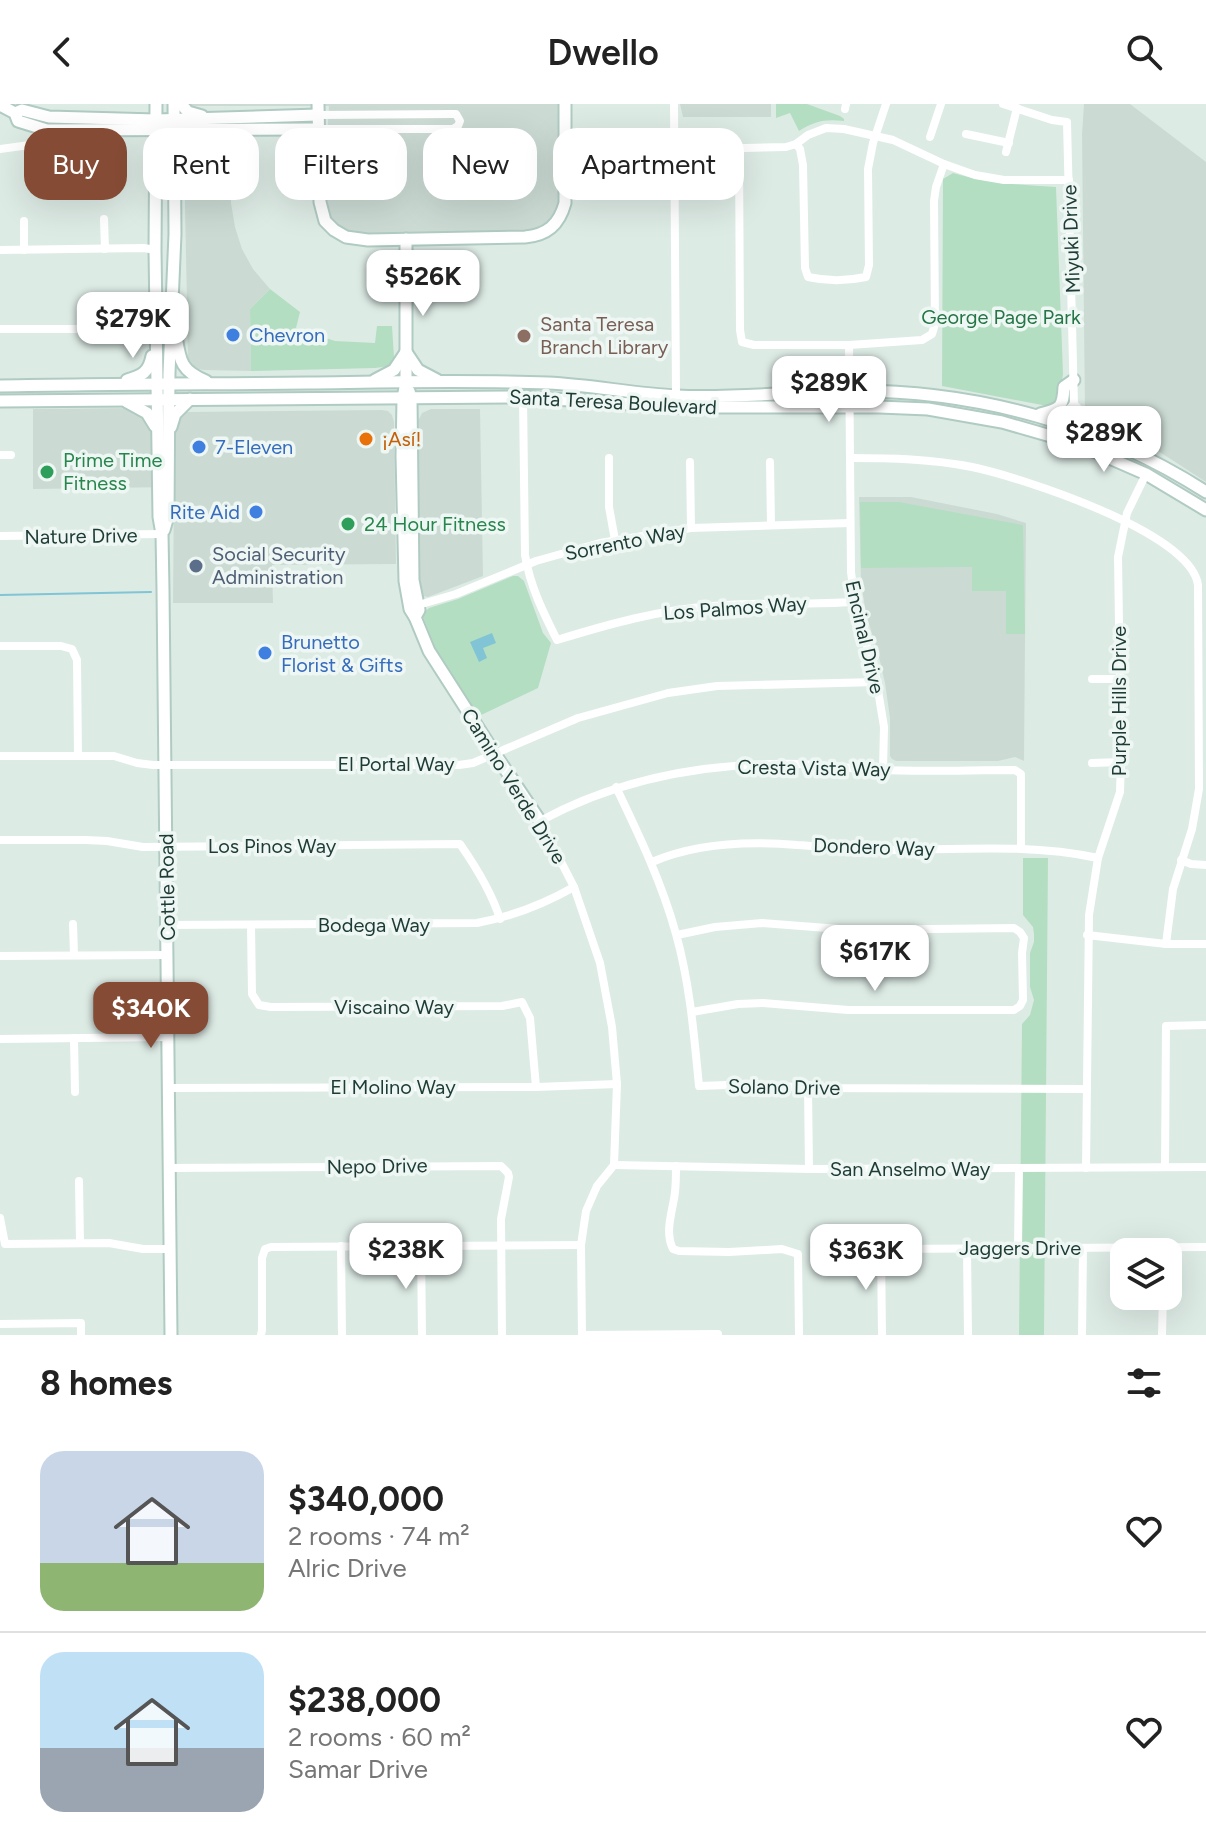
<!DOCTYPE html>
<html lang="en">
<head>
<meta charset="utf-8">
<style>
	:root { --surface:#fff; --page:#f2f2f2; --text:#222; --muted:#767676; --line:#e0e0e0; --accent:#854b34 }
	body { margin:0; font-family:Figtree,sans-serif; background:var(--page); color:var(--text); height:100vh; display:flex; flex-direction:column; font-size:30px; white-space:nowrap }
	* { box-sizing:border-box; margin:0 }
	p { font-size:26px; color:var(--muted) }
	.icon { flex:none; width:44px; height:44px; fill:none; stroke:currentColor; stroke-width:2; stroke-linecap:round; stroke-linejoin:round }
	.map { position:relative; height:1231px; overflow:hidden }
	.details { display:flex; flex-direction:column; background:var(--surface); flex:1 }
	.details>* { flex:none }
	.hud { position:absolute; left:24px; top:24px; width:800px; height:72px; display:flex; gap:16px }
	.fabs { position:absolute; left:1110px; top:1134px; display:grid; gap:16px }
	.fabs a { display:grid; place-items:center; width:72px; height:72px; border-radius:16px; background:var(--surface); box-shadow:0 8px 32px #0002; font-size:40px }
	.price { position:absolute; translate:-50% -68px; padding:0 18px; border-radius:16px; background:#fff; color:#222; font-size:26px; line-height:52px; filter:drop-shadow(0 2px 4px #0008) }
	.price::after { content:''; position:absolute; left:50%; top:48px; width:24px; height:18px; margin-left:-12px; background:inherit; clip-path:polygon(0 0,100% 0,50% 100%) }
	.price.current { background:var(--accent); color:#fff }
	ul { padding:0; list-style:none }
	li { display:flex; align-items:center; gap:24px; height:200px; padding:0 40px }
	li+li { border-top:2px solid var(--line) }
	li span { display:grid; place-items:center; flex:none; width:224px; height:160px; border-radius:24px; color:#555 }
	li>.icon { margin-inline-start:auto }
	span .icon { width:96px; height:96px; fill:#fffc; stroke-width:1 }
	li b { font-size:34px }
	h2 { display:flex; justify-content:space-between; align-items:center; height:96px; padding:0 40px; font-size:34px }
	.chip { padding:0 28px; border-radius:24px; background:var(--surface); box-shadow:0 8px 32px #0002; font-size:28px; line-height:72px }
	.chip.current { background:var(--accent); color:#fff }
	header { display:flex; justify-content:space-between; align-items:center; height:104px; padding:0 40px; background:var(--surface); font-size:36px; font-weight:600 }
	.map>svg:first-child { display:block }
</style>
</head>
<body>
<header><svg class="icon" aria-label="back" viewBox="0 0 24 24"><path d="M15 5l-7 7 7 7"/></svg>Dwello<svg class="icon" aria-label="search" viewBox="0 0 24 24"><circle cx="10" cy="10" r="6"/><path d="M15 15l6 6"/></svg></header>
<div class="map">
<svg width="1206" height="1231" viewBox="0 0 1206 1231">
	<rect width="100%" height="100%" fill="#ddebe5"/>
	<g fill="#cbdbd4">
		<path d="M186 0H559V100L551 115 535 126 348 130 332 121 323 100 329 2H186Z"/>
		<path d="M680 0H771V13H683Z"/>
		<path d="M1084 0H1130L1206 58V378L1149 341 1085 311 1082 30Z"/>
		<path d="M189 39H238L231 48V99L235 123 242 145 253 165 270 185 250 205 251 267 204 266 197 265 188 255 184 49Z"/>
		<path d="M133 304 190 308 382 306 388 307 392 311 394 318 396 460 272 461 273 499H173L174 383 33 385V305Z"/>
		<path d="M431 305H480L483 472 428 493 422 492 418 485V317L422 309Z"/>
		<path d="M859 393H911L997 410 1026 419 1024 657 1015 653 998 657H896L892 655 890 652V614L885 579 879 553 866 510 861 478Z"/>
	</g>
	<g fill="#b4dec1">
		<path d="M776 0H807L840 12 844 15V17C825 15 815 17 799 27L790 9 776 14Z"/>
		<path d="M953 69C987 79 1021 81 1056 83L1063 270 1058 304 942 282 943 75Z"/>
		<path d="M270 185 300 208 296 224 335 237 375 239 377 222H392L394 253 390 262 375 264 251 267 250 205Z"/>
		<path d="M860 398H899L1023 421 1025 530H1006V487H972V463L861 464Z"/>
		<path d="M513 472H518L524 477 543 529 551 539 538 584 479 612 437 549 422 510 429 504 458 495Z"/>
		<path d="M1023 754H1048L1044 1231H1019L1022 920 1030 911 1034 896 1030 883V849L1034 838V830L1033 823 1023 811Z"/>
	</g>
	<path fill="#80c4d5" d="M492 529 496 539 483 544 487 554 479 558 470 538Z"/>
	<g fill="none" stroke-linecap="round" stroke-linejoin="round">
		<path stroke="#80c4d5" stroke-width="2" d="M0 491 151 488"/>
		<g stroke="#b0cbc2" stroke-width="15">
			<g id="secondary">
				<path d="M156 0 155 146 159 413 162 430 163 486 171 1231"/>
				<path d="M181 0 188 8 202 12"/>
				<path d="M318 0 320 98 325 117 334 126 346 133 368 136 525 133C547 131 559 121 565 99V0"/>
				<path d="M0 1 15 9 18 17 47 26 319 25"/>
				<path d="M15 9 22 6 49 13 156 16 318 11"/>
				<path d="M406 135V278L403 294 402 352 405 477 410 505 415 513 429 547 495 650 540 717"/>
				<path d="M176 232C180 257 181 267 206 277"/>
				<path d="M406 248 418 266 437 276"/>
				<path d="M127 276C142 272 149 268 152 252"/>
				<path d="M375 276 394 266 406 248"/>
				<path d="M0 282C103 280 205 280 308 279 388 278 468 276 548 279 592 281 634 290 677 292 737 295 796 287 856 287 979 287 1102 321 1206 388"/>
				<path d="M409 287 411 294 413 476 419 506 415 513"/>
				<path d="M0 297 523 293 676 303H879L928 305 1002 318 1075 339 1146 370 1206 406"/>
				<path d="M127 298 147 309 155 322"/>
				<path d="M1040 310C1060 305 1063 304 1064 283L1074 276"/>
				<path d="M171 323 175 310 190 295"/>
				<path d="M164 426 168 412 169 269 175 130 174 0"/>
			</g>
		</g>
		<g stroke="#fff" stroke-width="8">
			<path d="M674 0 676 292"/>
			<path d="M1003 0 1052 16 1067 18 1074 300 1078 304 1079 318 1075 324"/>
			<path d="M845 5 846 0"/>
			<path d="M318 11 452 10H456L460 17 458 22 453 25H319"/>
			<path d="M966 30 1009 39"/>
			<path d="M930 33 941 0"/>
			<path d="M796 40 800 45 803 61 805 164 808 173C826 177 847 177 866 173L869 161 868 65 873 39 886 0"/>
			<path d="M0 45 37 40 51 43H113L115 58"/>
			<path d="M739 45 740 226 742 238 754 241H849L922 236 932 230 935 220 934 97 936 83 944 60"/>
			<path d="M1006 48 1017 4"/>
			<path d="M692 49 707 45 786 43 796 40 808 31 826 24 844 25 893 36 944 60 975 71 1004 76H1069"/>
			<path d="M104 115 105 145"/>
			<path d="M24 117V146"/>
			<path d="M0 146 144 144 155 146"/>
			<path d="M0 225H102"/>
			<path d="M849 241 851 468 856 506 875 568 884 623 883 666"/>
			<path d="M523 293 525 451C530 482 543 508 557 536 609 520 659 506 713 502 760 498 807 501 854 498"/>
			<path d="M1074 300 1070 304C1070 313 1072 316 1075 324 1076 328 1075 335 1075 339"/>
			<path d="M0 351H11"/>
			<path d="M609 354V403L615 436"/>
			<path d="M850 354C891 354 931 355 972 363 1020 373 1191 428 1198 481L1199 685 1192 725 1173 785 1166 840"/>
			<path d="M690 358 691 424"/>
			<path d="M770 358 771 421"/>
			<path d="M0 432 162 430"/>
			<path d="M415 502 456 490 536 457 600 439 691 424 850 419"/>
			<path d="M0 542H61L72 545 77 556 78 651"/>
			<path d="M1092 575H1120"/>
			<path d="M0 652H114L137 659 153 661H459L473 659 578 614 668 589 717 582 877 578"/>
			<path d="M1092 659 1121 658"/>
			<path d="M616 683C639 731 662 779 676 830 690 880 694 931 699 982L755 980 808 984 1086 985"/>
			<path d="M0 736H86L107 737 143 743 460 740C476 763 492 789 500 815"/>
			<path d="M1181 756 1191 760 1206 761"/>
			<path d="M652 758C696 739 750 737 797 741 818 742 838 746 858 746 938 748 1020 737 1098 754"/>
			<path d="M73 820 74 851"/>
			<path d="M167 821 477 819C510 813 544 800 574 783"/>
			<path d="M251 822 252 890 259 901 271 903 502 902 522 898 530 914 536 983"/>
			<path d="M677 831 715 823 762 819 853 826 1014 824 1020 828 1024 834 1022 849 1023 896 1020 902 1014 906H848L763 899 738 900 692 908"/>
			<path d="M1087 831 1166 840H1206"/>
			<path d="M0 852 168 851"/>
			<path d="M74 934 75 988"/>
			<path d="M0 935 169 933"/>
			<path d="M169 984 536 983 617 980"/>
			<path d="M808 984 809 1065"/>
			<path d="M614 1061 809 1065 1206 1063"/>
			<path d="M676 1062C676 1071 676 1079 675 1088 673 1107 664 1127 673 1145L679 1147 729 1148 782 1145 798 1150 799 1231"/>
			<path d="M1165 1063 1166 922 1206 921"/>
			<path d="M170 1064 501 1062 508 1069 509 1073 501 1115 502 1231"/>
			<path d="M1086 1064 1089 811 1098 754 1120 688 1121 658 1118 453 1127 409 1146 370"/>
			<path d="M79 1077 80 1139"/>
			<path d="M0 1114 5 1140 109 1139 143 1145H171"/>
			<path d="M341 1142 342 1231"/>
			<path d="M421 1142 422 1231"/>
			<path d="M967 1144 968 1231"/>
			<path d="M1018 1144 1019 1064"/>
			<path d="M0 1220 81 1219V1231"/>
			<path d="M261 1231 262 1226V1154L265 1145 271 1143 581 1141"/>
			<path d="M582 1231 581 1141 586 1107 597 1082 614 1061 617 980 612 923 600 859 574 783 540 717C621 673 709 658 800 660 827 661 853 665 880 666 924 668 970 666 1015 666L1021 670V745"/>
			<path d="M582 1231 718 1230"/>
			<path d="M882 1231 881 1145 1206 1143"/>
			<path d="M1082 1231 1083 1144"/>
			<path d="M1162 1231 1163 1192"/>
		</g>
		<use href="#secondary" stroke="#fff" stroke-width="11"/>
	</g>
	<g fill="#3f7fe0" stroke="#eef7f3" stroke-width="3">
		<circle cx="233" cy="231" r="8"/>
		<circle cx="199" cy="343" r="8"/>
		<circle cx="256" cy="408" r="8"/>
		<circle cx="265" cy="549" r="8"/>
	</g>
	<circle fill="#8d6e63" stroke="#eef7f3" stroke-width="3" cx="524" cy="232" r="8"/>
	<circle fill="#e8710a" stroke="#eef7f3" stroke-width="3" cx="366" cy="335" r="8"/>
	<g fill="#2e9e5b" stroke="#eef7f3" stroke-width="3">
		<circle cx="47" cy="368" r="8"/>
		<circle cx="348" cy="420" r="8"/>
	</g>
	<circle fill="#5c6f8a" stroke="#eef7f3" stroke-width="3" cx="196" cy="462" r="8"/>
	<g text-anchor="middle" stroke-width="7" stroke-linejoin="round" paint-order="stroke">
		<g font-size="20" fill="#1e3b35" stroke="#eef7f3">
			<text transform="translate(1071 135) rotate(-92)" y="7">Miyuki Drive</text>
			<text transform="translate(613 298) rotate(3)" y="7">Santa Teresa Boulevard</text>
			<text transform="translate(81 432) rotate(-1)" y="7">Nature Drive</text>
			<text transform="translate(625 438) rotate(-11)" y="7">Sorrento Way</text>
			<text transform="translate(735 504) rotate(-4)" y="7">Los Palmos Way</text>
			<text transform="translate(865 533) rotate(77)" y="7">Encinal Drive</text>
			<text transform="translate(1119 597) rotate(-90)" y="7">Purple Hills Drive</text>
			<text x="396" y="667">El Portal Way</text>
			<text transform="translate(814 664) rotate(1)" y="7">Cresta Vista Way</text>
			<text transform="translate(514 682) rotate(58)" y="7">Camino Verde Drive</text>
			<text x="272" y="749">Los Pinos Way</text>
			<text transform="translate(874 743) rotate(2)" y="7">Dondero Way</text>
			<text transform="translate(167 783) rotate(-91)" y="7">Cottle Road</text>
			<text x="374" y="828">Bodega Way</text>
			<text x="394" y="910">Viscaino Way</text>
			<text x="393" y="990">El Molino Way</text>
			<text transform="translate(784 983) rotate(1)" y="7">Solano Drive</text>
			<text transform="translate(377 1062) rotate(-1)" y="7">Nepo Drive</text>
			<text x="910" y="1072">San Anselmo Way</text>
			<text x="1020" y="1151">Jaggers Drive</text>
		</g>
		<g font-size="20" fill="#257547" stroke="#eef7f3">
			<text x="1001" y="220">George Page Park</text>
		</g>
		<g font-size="20" fill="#785e54" stroke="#eef7f3" text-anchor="start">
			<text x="540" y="227">Santa Teresa<tspan x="540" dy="23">Branch Library</tspan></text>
		</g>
		<g font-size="20" fill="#366cbe" stroke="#eef7f3" text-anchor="start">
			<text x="249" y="238">Chevron</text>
			<text x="215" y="350">7-Eleven</text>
			<text x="240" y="415" text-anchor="end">Rite Aid</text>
			<text x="281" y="545">Brunetto<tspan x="281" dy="23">Florist &amp; Gifts</tspan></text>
		</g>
		<g font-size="20" fill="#c56008" stroke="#eef7f3" text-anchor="start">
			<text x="382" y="342">¡Así!</text>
		</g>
		<g font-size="20" fill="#27864d" stroke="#eef7f3" text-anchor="start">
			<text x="63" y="363">Prime Time<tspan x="63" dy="23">Fitness</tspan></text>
			<text x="364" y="427">24 Hour Fitness</text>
		</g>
		<g font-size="20" fill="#4e5e75" stroke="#eef7f3" text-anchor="start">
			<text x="212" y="457">Social Security<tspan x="212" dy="23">Administration</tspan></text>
		</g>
	</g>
</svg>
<div class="fabs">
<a><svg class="icon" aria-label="layers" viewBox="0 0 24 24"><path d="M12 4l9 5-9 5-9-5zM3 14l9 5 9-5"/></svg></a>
</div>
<b class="price" style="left:423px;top:214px">$526K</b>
<b class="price" style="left:133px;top:256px">$279K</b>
<b class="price" style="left:829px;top:320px">$289K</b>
<b class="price" style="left:1104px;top:370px">$289K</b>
<b class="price" style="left:875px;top:889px">$617K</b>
<b class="price current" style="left:151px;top:946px">$340K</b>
<b class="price" style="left:406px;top:1187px">$238K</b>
<b class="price" style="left:866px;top:1188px">$363K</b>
<div class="hud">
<a class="chip current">Buy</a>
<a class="chip">Rent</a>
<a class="chip">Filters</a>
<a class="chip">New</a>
<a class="chip">Apartment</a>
</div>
</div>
<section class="details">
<h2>8 homes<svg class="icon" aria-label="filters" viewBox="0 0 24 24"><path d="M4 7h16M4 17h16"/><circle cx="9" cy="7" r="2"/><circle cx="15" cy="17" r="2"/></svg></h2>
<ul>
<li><span style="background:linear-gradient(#c9d6e8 70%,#8fb573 0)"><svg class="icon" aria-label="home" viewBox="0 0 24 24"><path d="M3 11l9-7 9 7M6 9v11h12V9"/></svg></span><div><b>$340,000</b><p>2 rooms · 74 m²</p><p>Alric Drive</p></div><svg class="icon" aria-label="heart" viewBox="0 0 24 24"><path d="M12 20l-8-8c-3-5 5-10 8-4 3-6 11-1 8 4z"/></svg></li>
<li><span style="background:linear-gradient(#bfe0f5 60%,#9aa5b1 0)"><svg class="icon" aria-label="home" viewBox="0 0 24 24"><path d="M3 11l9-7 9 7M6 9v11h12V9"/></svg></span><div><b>$238,000</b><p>2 rooms · 60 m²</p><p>Samar Drive</p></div><svg class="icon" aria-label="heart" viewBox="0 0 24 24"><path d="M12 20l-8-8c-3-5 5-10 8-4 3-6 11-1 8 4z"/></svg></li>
</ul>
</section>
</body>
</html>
